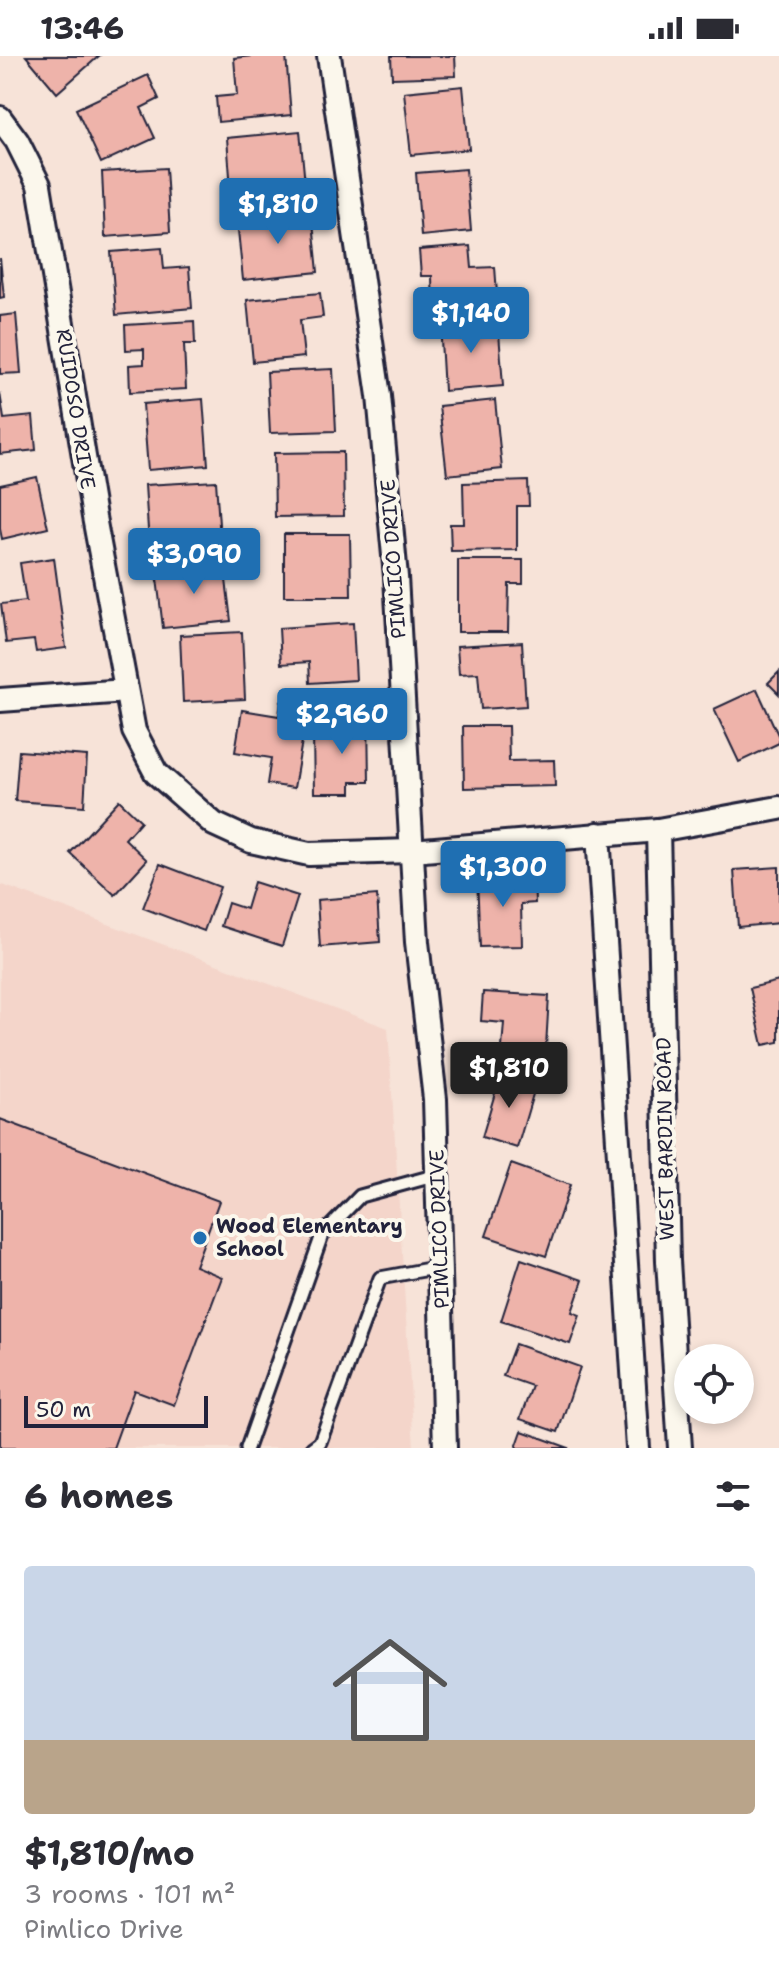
<!DOCTYPE html>
<html lang="en">
<head>
<meta charset="utf-8">
<style>
	:root { --surface:#fff; --page:#f2f2f3; --text:#2b2b33; --muted:#7c7c81; --line:#e1e1e2; --accent:#1f6fb2 }
	body { margin:0; font-family:"Shantell Sans",sans-serif; background:var(--page); color:var(--text); height:100vh; display:flex; flex-direction:column; font-size:30px; white-space:nowrap }
	* { box-sizing:border-box; margin:0 }
	p { font-size:26px; color:var(--muted) }
	.icon { flex:none; width:44px; height:44px; fill:none; stroke:currentColor; stroke-width:2; stroke-linecap:round; stroke-linejoin:round }
	.map { position:relative; height:1392px; overflow:hidden }
	.details { display:flex; flex-direction:column; background:var(--surface); flex:1 }
	.details>* { flex:none }
	.tools { position:absolute; left:674px; top:1288px; display:grid; gap:16px }
	.tools a { display:grid; place-items:center; width:80px; height:80px; border-radius:50%; background:var(--surface); box-shadow:0 4px 12px #0003; font-size:40px }
	.scale { position:absolute; left:24px; bottom:20px; width:184px; box-sizing:border-box; padding-left:8px; border:4px solid #22223b; border-top:0; font-size:22px; line-height:28px; white-space:nowrap; color:#22223b; -webkit-text-stroke:6px #fbf7ec; paint-order:stroke }
	.price { position:absolute; translate:-50% -68px; padding:0 18px; border-radius:8px; background:var(--accent); color:#fff; font-size:26px; line-height:52px; filter:drop-shadow(0 2px 4px #0008) }
	.price::after { content:''; position:absolute; left:50%; top:48px; width:24px; height:18px; margin-left:-12px; background:inherit; clip-path:polygon(0 0,100% 0,50% 100%) }
	.price.active { background:#222; color:#fff }
	ul { padding:0; list-style:none }
	li { display:grid; align-content:center; gap:16px; height:424px; padding:0 24px }
	li+li { border-top:2px solid var(--line) }
	li span { display:grid; place-items:center; height:248px; border-radius:8px; color:#555 }
	li>.icon { margin-inline-start:auto }
	span .icon { width:144px; height:144px; fill:#fffc; stroke-width:1 }
	li b { font-size:34px }
	h2 { display:flex; justify-content:space-between; align-items:center; height:96px; padding:0 24px; font-size:34px }
	.status { display:flex; justify-content:space-between; align-items:center; height:56px; padding:0 40px; background:var(--surface); direction:ltr }
	.status svg { height:22px; fill:currentColor }
	.map>svg:first-child { display:block }
</style>
</head>
<body>
<div class="status"><b>13:46</b><svg viewBox="0 0 49 12"><path d="M0 12V9h3v3zM5 12V6h3v6zM10 12V3h3v9zM15 12V0h3v12zM26 1h20v11H26zM47 4h2v5h-2z"/></svg></div>
<div class="map">
<svg width="779" height="1392" viewBox="0 0 779 1392">
	<rect width="100%" height="100%" fill="#f7e3d8"/>
	<filter id="ink" filterUnits="userSpaceOnUse"><feTurbulence type="fractalNoise" baseFrequency=".0125" numOctaves="2"/><feDisplacementMap in="SourceGraphic" scale="16" xChannelSelector="R" yChannelSelector="G"/><feConvolveMatrix kernelMatrix="1 2 1 2 8 2 1 2 1" color-interpolation-filters="sRGB"/></filter>
	<g filter="url(#ink)">
		<path fill="#f4d5ca" d="M0 828 388 972 414 1392H0Z"/>
		<g fill="#eeb3aa" stroke="#22223b" stroke-width="2">
			<path d="M26 0H99L57 37Z"/>
			<path d="M252 0H286L291 59 218 66 216 41 237 39 234 2Z"/>
			<path d="M391 0H455L456 20 392 22Z"/>
			<path d="M148 19 159 43 141 52 155 82 101 107 76 53Z"/>
			<path d="M463 30 469 93 411 99 404 36Z"/>
			<path d="M300 75 306 139 232 146 227 82Z"/>
			<path d="M166 112 170 176 105 181 102 116Z"/>
			<path d="M466 113 471 175 421 180 416 117Z"/>
			<path d="M312 156 318 216 243 224 237 164Z"/>
			<path d="M470 190 472 212 495 211 498 251 433 254 432 220H421L419 194Z"/>
			<path d="M162 192 164 213 189 211 192 252 116 259 111 196Z"/>
			<path d="M0 202 4 241 0 242Z"/>
			<path d="M320 237 323 261 300 264 304 301 253 306 247 244Z"/>
			<path d="M16 258 21 317 0 318V260Z"/>
			<path d="M498 263 503 330 444 335 440 267Z"/>
			<path d="M194 265 195 288H184L186 333 130 336 129 309 144 308V293L126 294 125 269Z"/>
			<path d="M333 313 336 375 270 377 267 316Z"/>
			<path d="M0 337 4 363 33 360 36 394 0 398Z"/>
			<path d="M203 343 208 409 148 414 143 348Z"/>
			<path d="M495 344 502 413 447 419 439 350Z"/>
			<path d="M343 396 344 460 275 461 274 397Z"/>
			<path d="M37 421 48 472 2 483 0 473V429Z"/>
			<path d="M216 425 220 483 149 488 145 429Z"/>
			<path d="M528 425 529 450H517V494L451 495 450 468H464L463 427Z"/>
			<path d="M284 478H350L351 540H284Z"/>
			<path d="M54 502 66 592 36 596 34 584 6 587 1 548 26 545 20 507Z"/>
			<path d="M458 504H523V528H509L508 576H458Z"/>
			<path d="M224 507 231 565 163 572 156 514Z"/>
			<path d="M353 567 356 624 310 627 309 606 281 608 279 572Z"/>
			<path d="M242 576 245 643 183 646 180 579Z"/>
			<path d="M522 586 526 650 481 653 478 617 459 618 457 590Z"/>
			<path d="M779 616V638L768 627Z"/>
			<path d="M757 633 779 681V687L739 706 714 653Z"/>
			<path d="M281 645 308 650 294 732 267 728 271 702 235 696 242 654 279 660Z"/>
			<path d="M368 660 369 726H351V737H314L313 679 337 678V661Z"/>
			<path d="M463 670H508L509 705 554 704 555 730 464 732Z"/>
			<path d="M19 695 87 700 84 750 15 745Z"/>
			<path d="M119 744 141 765 125 783 147 804 115 839 70 797Z"/>
			<path d="M160 808 220 831 204 875 143 852Z"/>
			<path d="M779 811V867L738 871 734 814Z"/>
			<path d="M534 820 535 847 521 848 522 890 480 891 477 822Z"/>
			<path d="M254 826 298 840 282 890 221 870 228 847 246 853Z"/>
			<path d="M377 839 380 886 320 891 317 844Z"/>
			<path d="M779 925V986L763 989 750 932Z"/>
			<path d="M483 936 549 940 545 1007 501 1004 504 967 481 965Z"/>
			<path d="M501 1017 536 1028 517 1092 482 1081Z"/>
			<path d="M0 1063 219 1145 195 1210 222 1221 174 1349 134 1334 113 1392H0Z"/>
			<path d="M511 1108 570 1129 546 1200 486 1180Z"/>
			<path d="M521 1203 583 1224 572 1256 580 1259 570 1288 501 1265Z"/>
			<path d="M515 1288 580 1311 558 1376 520 1363 532 1330 503 1320Z"/>
			<path d="M522 1375 569 1392H516Z"/>
		</g>
		<g fill="none" stroke-linecap="round" stroke-linejoin="round">
			<g stroke="#22223b" stroke-width="17">
				<g id="service">
					<path d="M247 1392 322 1179 360 1140 437 1119"/>
					<path d="M312 1392 320 1386 380 1222 440 1211"/>
				</g>
			</g>
			<g stroke="#22223b" stroke-width="28">
				<g id="minor">
					<path d="M329 0 379 340 396 521 417 886 435 1043 445 1392"/>
					<path d="M0 62 17 85 39 129 94 461 134 675 156 717 214 768 251 785 309 798 412 795 658 774 779 752"/>
					<path d="M0 644 126 635"/>
					<path d="M658 774 668 1205 680 1392"/>
					<path d="M598 778 638 1392"/>
				</g>
			</g>
			<use href="#service" stroke="#fbf7ec" stroke-width="11"/>
			<use href="#minor" stroke="#fbf7ec" stroke-width="22"/>
		</g>
	</g>
	<circle fill="#1f6fb2" stroke="#fbf7ec" stroke-width="3" cx="200" cy="1182" r="8"/>
	<g text-anchor="middle" stroke-width="8" stroke-linejoin="round" paint-order="stroke">
		<g font-size="20" fill="#22223b" stroke="#fbf7ec">
			<text transform="translate(76 353) rotate(81)" y="7">RUIDOSO DRIVE</text>
			<text transform="translate(393 503) rotate(-94)" y="7">PIMLICO DRIVE</text>
			<text transform="translate(665 1083) rotate(-91)" y="7">WEST BARDIN ROAD</text>
			<text transform="translate(439 1173) rotate(-92)" y="7">PIMLICO DRIVE</text>
		</g>
		<g font-size="20" font-weight="bold" fill="#22223b" stroke="#fbf7ec" text-anchor="start">
			<text x="216" y="1177">Wood Elementary<tspan x="216" dy="23">School</tspan></text>
		</g>
	</g>
</svg>
<div class="tools">
<a><svg class="icon" aria-label="locate" viewBox="0 0 24 24"><circle cx="12" cy="12" r="6"/><path d="M12 2v4M12 18v4M2 12h4M18 12h4"/></svg></a>
</div>
<div class="scale">50 m</div>
<b class="price" style="left:278px;top:190px">$1,810</b>
<b class="price" style="left:471px;top:299px">$1,140</b>
<b class="price" style="left:194px;top:540px">$3,090</b>
<b class="price" style="left:342px;top:700px">$2,960</b>
<b class="price" style="left:503px;top:853px">$1,300</b>
<b class="price active" style="left:509px;top:1054px">$1,810</b>
</div>
<section class="details">
<h2>6 homes<svg class="icon" aria-label="filters" viewBox="0 0 24 24"><path d="M4 7h16M4 17h16"/><circle cx="9" cy="7" r="2"/><circle cx="15" cy="17" r="2"/></svg></h2>
<ul>
<li><span style="background:linear-gradient(#c9d6e8 70%,#b9a48a 0)"><svg class="icon" aria-label="home" viewBox="0 0 24 24"><path d="M3 11l9-7 9 7M6 9v11h12V9"/></svg></span><div><b>$1,810/mo</b><p>3 rooms · 101 m²</p><p>Pimlico Drive</p></div></li>
</ul>
</section>
</body>
</html>
